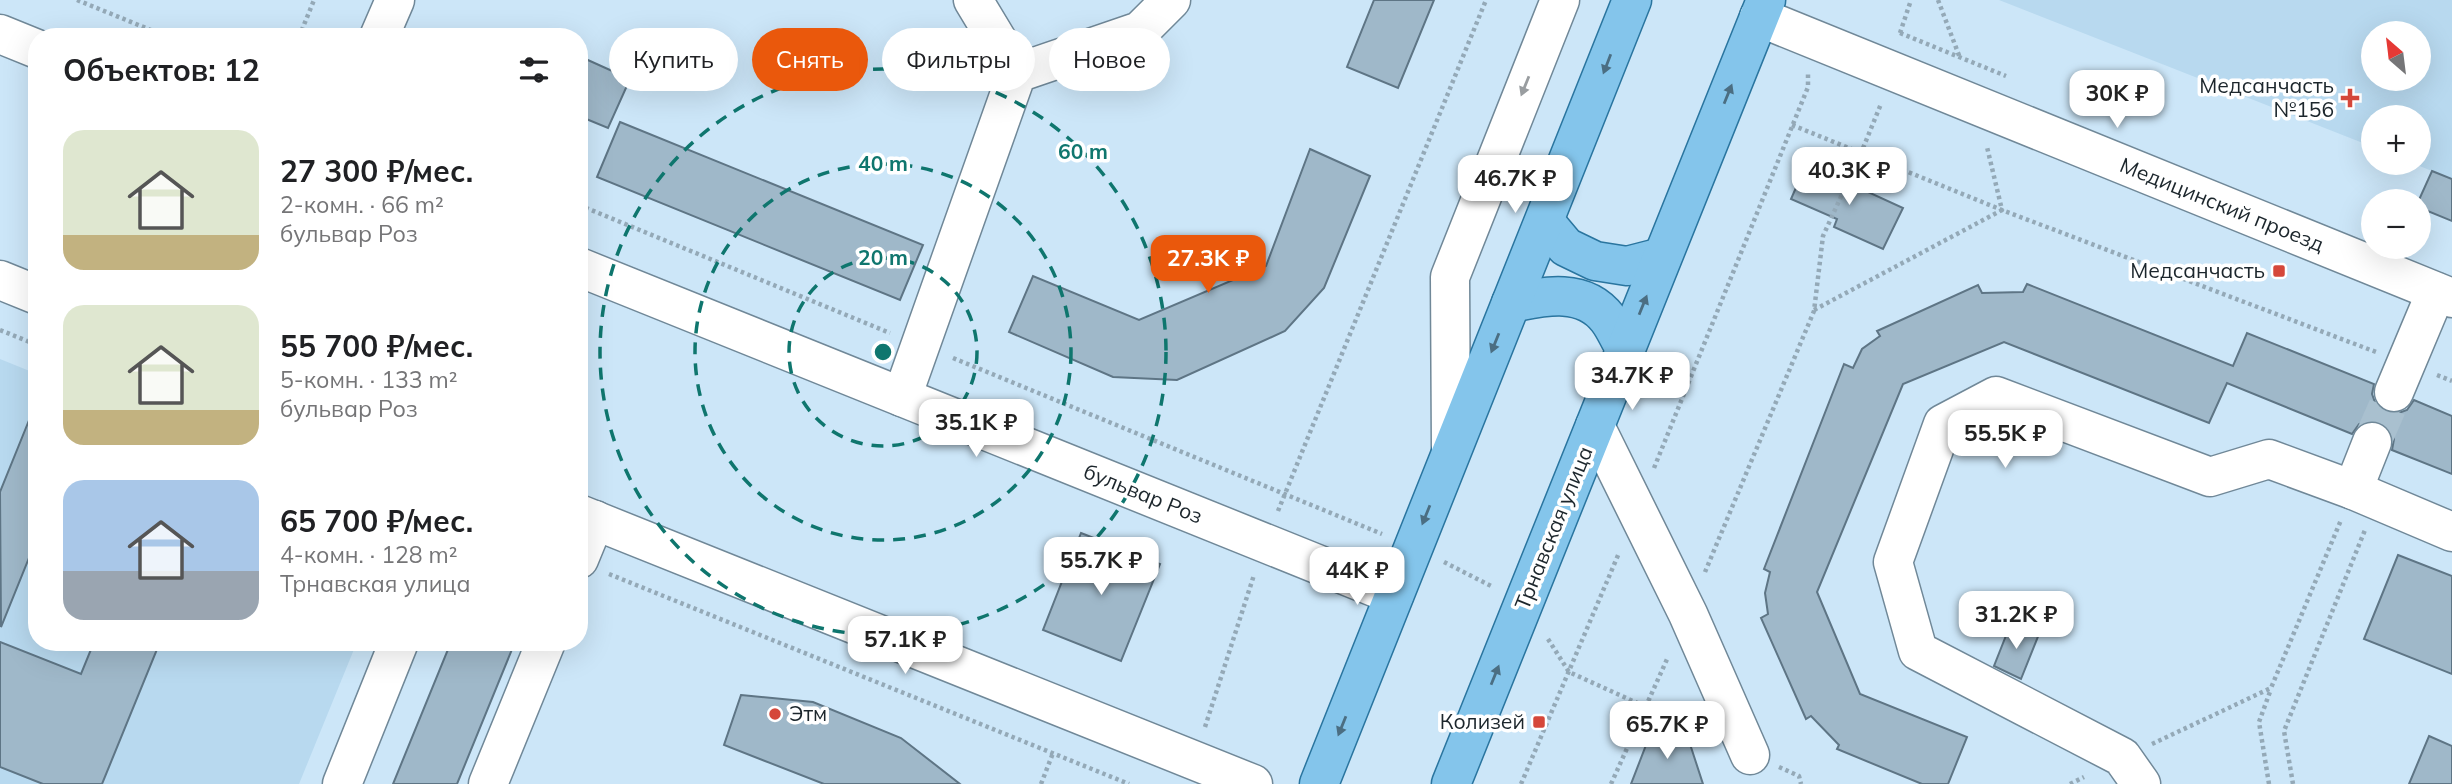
<!DOCTYPE html>
<html lang="ru">
<head>
<meta charset="utf-8">
<style>
	:root { --surface:#fff; --page:#f2f2f2; --text:#202124; --muted:#757577; --accent:#ea580c }
	body { margin:0; font-family:Mulish,sans-serif; background:var(--page); color:var(--text); height:100vh; display:flex; flex-direction:column; font-size:26px; white-space:nowrap }
	* { box-sizing:border-box; margin:0 }
	p { font-size:23px; color:var(--muted) }
	.icon { flex:none; width:38px; height:38px; fill:none; stroke:currentColor; stroke-width:2; stroke-linecap:round; stroke-linejoin:round }
	.map { position:relative; flex:1; overflow:hidden }
	.details { position:absolute; left:28px; top:28px; width:560px; height:623px; display:flex; flex-direction:column; background:var(--surface); border-radius:28px; box-shadow:0 7px 28px #0002 }
	.details>* { flex:none }
	.top-card { position:absolute; left:609px; top:28px; width:665px; height:63px; display:flex; gap:14px }
	.needle { width:46px; rotate:332deg }
	.controls { position:absolute; left:2361px; top:21px; display:grid; gap:14px }
	.controls a { display:grid; place-items:center; width:70px; height:70px; border-radius:50%; background:var(--surface); box-shadow:0 7px 28px #0002; font-size:35px }
	.price { position:absolute; translate:-50% -60px; padding:0 16px; border-radius:14px; background:#fff; color:#222; font-size:23px; line-height:46px; filter:drop-shadow(0 2px 4px #0008) }
	.price::after { content:''; position:absolute; left:50%; top:42px; width:21px; height:16px; margin-left:-10px; background:inherit; clip-path:polygon(0 0,100% 0,50% 100%) }
	.price.on { background:var(--accent); color:#fff }
	ul { padding:0; list-style:none }
	li { display:flex; align-items:center; gap:21px; height:175px; padding:0 35px }
	li span { display:grid; place-items:center; flex:none; width:196px; height:140px; border-radius:21px; color:#555 }
	li>.icon { margin-inline-start:auto }
	span .icon { width:84px; height:84px; fill:#fffc; stroke-width:1 }
	li b { font-size:30px }
	h2 { display:flex; justify-content:space-between; align-items:center; height:84px; padding:0 35px; font-size:30px }
	.tag { padding:0 24px; border-radius:32px; background:var(--surface); box-shadow:0 7px 28px #0002; font-size:24px; line-height:63px }
	.tag.on { background:var(--accent); color:#fff }
	.map>svg:first-child { display:block }
</style>
</head>
<body>
<div class="map">
<svg width="2452" height="784" viewBox="0 0 2452 784">
	<rect width="100%" height="100%" fill="#cce6f8"/>
	<g fill="#b8d9ef" fill-rule="evenodd">
		<path d="M1999 0H2452V179L2412 163H2418V117H2373V147ZM2373 33H2418V79H2373Z"/>
		<path d="M0 359 37 374V642H357L299 784H0Z"/>
	</g>
	<g fill="#9fb8c9" stroke="#5e7585" stroke-width="2">
		<path d="M1374 0H1434L1398 88 1347 67Z"/>
		<path d="M579 56 630 79 608 128 579 116Z"/>
		<path d="M620 122 923 245 900 300 597 177Z"/>
		<path d="M1310 149 1370 176 1324 288 1285 331 1177 380 1113 377 1009 332 1033 276 1139 320 1266 266Z"/>
		<path d="M1805 167 1852 188 1853 185 1903 208 1883 249 1834 227 1837 219 1791 199Z"/>
		<path d="M2432 171 2452 179V221L2418 207V202Z"/>
		<path d="M2027 284 2233 366 2247 333 2374 384 2372 394 2376 405 2386 412 2396 414 2407 410 2414 400 2452 416V474L2392 450 2394 439 2390 429 2379 421H2368L2359 424 2352 434 2227 383 2209 423 2004 342 1903 384 1817 592 1860 694 1967 737 1948 784H1922L1837 749 1839 745 1811 716 1806 719 1761 618 1768 614 1765 593 1770 572 1764 569 1844 364 1853 368 1862 349 1880 336 1877 331 1978 285 1982 293 2023 292Z"/>
		<path d="M36 403 37 538 1 627 0 492Z"/>
		<path d="M1081 533 1160 564 1121 661 1043 630Z"/>
		<path d="M2398 555 2452 576V674L2364 639Z"/>
		<path d="M2011 623 2039 634 2021 679 1994 666Z"/>
		<path d="M0 642 81 674 94 642H160L102 784H43L0 767Z"/>
		<path d="M451 642H515L457 784H393Z"/>
		<path d="M741 695 813 702 901 738 960 784H824L724 745Z"/>
		<path d="M1653 727 1689 741 1703 784H1631Z"/>
		<path d="M2429 736 2452 746V784H2409Z"/>
	</g>
	<g fill="none" stroke-linecap="round" stroke-linejoin="round">
		<path stroke="#a9c0cf" stroke-width="38" stroke-dasharray="38 19" stroke-linecap="butt" d="M2372 442 2394 392"/>
		<g stroke="#708898" stroke-width="41">
			<g id="minor">
				<path d="M973 0 1017 73"/>
				<path d="M1759 17 2452 298"/>
				<path d="M0 34 37 49"/>
				<path d="M379 37 395 0"/>
				<path d="M579 267 1394 595"/>
				<path d="M0 280 37 295"/>
				<path d="M2394 392 2436 292"/>
				<path d="M902 397 1017 73 1140 31 1171 0"/>
				<path d="M1595 426 1688 614 1750 755"/>
				<path d="M1451 451 1450 277 1560 0"/>
				<path d="M2353 490 2372 442"/>
				<path d="M579 514 1253 784"/>
				<path d="M579 559 595 520"/>
				<path d="M342 784 399 642"/>
				<path d="M488 784 546 642"/>
				<path d="M2141 784 2122 757 1918 651 1893 562 1943 424 1996 396 2210 477 2269 459 2353 490 2452 532"/>
			</g>
		</g>
		<g stroke="#2a759f" stroke-width="41">
			<g id="major">
				<path d="M1545 222 1566 247 1595 261 1627 266 1662 257"/>
				<path d="M1511 303C1544 296 1584 287 1608 319 1615 328 1619 339 1625 348"/>
				<path d="M1319 784 1632 0"/>
				<path d="M1451 784 1766 0"/>
			</g>
		</g>
		<g stroke="#94a9b7" stroke-width="4.5" stroke-dasharray="3.5 3.5" stroke-linecap="butt">
			<path d="M77 0 168 37"/>
			<path d="M1938 0 1960 58"/>
			<path d="M1900 33 2006 76"/>
			<path d="M1900 33 1911 0"/>
			<path d="M299 37 314 0"/>
			<path d="M1792 125 2002 210 2376 352"/>
			<path d="M579 205 890 333"/>
			<path d="M1814 310 2002 210 1987 147"/>
			<path d="M0 330 37 345"/>
			<path d="M953 358 1382 534"/>
			<path d="M2437 375 2452 381"/>
			<path d="M1654 468 1808 87V72"/>
			<path d="M1278 511 1486 0"/>
			<path d="M1444 562 1493 587"/>
			<path d="M1705 572 1814 311 1823 236 1861 153 1881 104"/>
			<path d="M609 574 1129 784"/>
			<path d="M1548 639 1569 672 1701 732"/>
			<path d="M1205 727 1254 575"/>
			<path d="M2152 744 2271 688 2341 520"/>
			<path d="M1779 767 1799 776 1801 784"/>
			<path d="M1041 784 1053 753"/>
			<path d="M1521 784 1619 553"/>
			<path d="M1611 784 1668 657"/>
			<path d="M2070 784 2084 777"/>
			<path d="M2269 784 2259 722 2271 689"/>
			<path d="M2293 784 2284 731 2365 530"/>
		</g>
		<use href="#minor" stroke="#fff" stroke-width="38"/>
		<use href="#major" stroke="#84c5eb" stroke-width="38"/>
	</g>
	<defs><path id="oneway-solid" d="M-6-.8H1V-3.2L6.5 0L1 3.2V.8H-6Z" transform="scale(1.75)"/></defs>
	<g fill="#4b6e82">
		<use href="#oneway-solid" transform="translate(1607 64) rotate(111)"/>
		<use href="#oneway-solid" transform="translate(1728 94) rotate(-68)"/>
		<use href="#oneway-solid" transform="translate(1643 305) rotate(-68)"/>
		<use href="#oneway-solid" transform="translate(1495 343) rotate(112)"/>
		<use href="#oneway-solid" transform="translate(1426 515) rotate(112)"/>
		<use href="#oneway-solid" transform="translate(1495 675) rotate(-68)"/>
		<use href="#oneway-solid" transform="translate(1342 726) rotate(112)"/>
	</g>
	<use fill="#999da0" href="#oneway-solid" transform="translate(1525 86) rotate(112)"/>
	<g fill="none" stroke="#0f766e" stroke-width="3.5" stroke-dasharray="12 9">
		<circle cx="883" cy="352" r="94"/>
		<circle cx="883" cy="352" r="188"/>
		<circle cx="883" cy="352" r="283"/>
	</g>
	<g fill="#d5473a" stroke="#fff" stroke-width="2.5">
		<path d="M2346.5 87.5h7v7h7v7h-7v7h-7v-7h-7v-7h7z"/>
		<rect x="2272" y="264" width="14" height="14" rx="3.5"/>
		<circle cx="775" cy="714" r="7"/>
		<rect x="1532" y="715" width="14" height="14" rx="3.5"/>
	</g>
	<g text-anchor="middle" stroke-width="7" stroke-linejoin="round" paint-order="stroke">
		<g font-size="21" fill="#1c262c" stroke="#fff" text-anchor="end">
			<text x="2334" y="93">Медсанчасть<tspan x="2334" dy="24">№156</tspan></text>
			<text x="2265" y="278">Медсанчасть</text>
			<text x="789" y="721" text-anchor="start">Этм</text>
			<text x="1525" y="729">Колизей</text>
		</g>
		<g font-size="21" fill="#1c262c" stroke="#fff">
			<text transform="translate(2222 205) rotate(22)" y="7">Медицинский проезд</text>
			<text transform="translate(1143 494) rotate(22)" y="7">бульвар Роз</text>
			<text transform="translate(1554 528) rotate(-68)" y="7">Трнавская улица</text>
		</g>
	</g>
	<circle cx="883" cy="352" r="10" fill="#0f766e" stroke="#fff" stroke-width="3.5"/>
	<g font-size="21" text-anchor="middle" font-weight="bold" fill="#0f766e" stroke="#fff" stroke-width="7" stroke-linejoin="round" paint-order="stroke">
		<text x="1083" y="159">60 m</text>
		<text x="883" y="171">40 m</text>
		<text x="883" y="265">20 m</text>
	</g>
</svg>
<div class="controls">
<a><svg class="needle" viewBox="-14 -14 28 28"><path d="M0-13l5 13h-10z" fill="#e53935"/><path d="M0 13l5-13h-10z" fill="#757577"/></svg></a>
<a>+</a>
<a>−</a>
</div>
<b class="price" style="left:2117px;top:130px">30K ₽</b>
<b class="price" style="left:1849px;top:207px">40.3K ₽</b>
<b class="price" style="left:1515px;top:215px">46.7K ₽</b>
<b class="price on" style="left:1208px;top:295px">27.3K ₽</b>
<b class="price" style="left:1632px;top:412px">34.7K ₽</b>
<b class="price" style="left:976px;top:459px">35.1K ₽</b>
<b class="price" style="left:2005px;top:470px">55.5K ₽</b>
<b class="price" style="left:1101px;top:597px">55.7K ₽</b>
<b class="price" style="left:1357px;top:607px">44K ₽</b>
<b class="price" style="left:2016px;top:651px">31.2K ₽</b>
<b class="price" style="left:905px;top:676px">57.1K ₽</b>
<b class="price" style="left:1667px;top:761px">65.7K ₽</b>
<div class="top-card">
<a class="tag">Купить</a>
<a class="tag on">Снять</a>
<a class="tag">Фильтры</a>
<a class="tag">Новое</a>
</div>
<section class="details">
<h2>Объектов: 12<svg class="icon" aria-label="filters" viewBox="0 0 24 24"><path d="M4 7h16M4 17h16"/><circle cx="9" cy="7" r="2"/><circle cx="15" cy="17" r="2"/></svg></h2>
<ul>
<li><span style="background:linear-gradient(#dfe7d0 75%,#c2b280 0)"><svg class="icon" aria-label="home" viewBox="0 0 24 24"><path d="M3 11l9-7 9 7M6 9v11h12V9"/></svg></span><div><b>27 300 ₽/мес.</b><p>2-комн. · 66 m²</p><p>бульвар Роз</p></div></li>
<li><span style="background:linear-gradient(#dfe7d0 75%,#c2b280 0)"><svg class="icon" aria-label="home" viewBox="0 0 24 24"><path d="M3 11l9-7 9 7M6 9v11h12V9"/></svg></span><div><b>55 700 ₽/мес.</b><p>5-комн. · 133 m²</p><p>бульвар Роз</p></div></li>
<li><span style="background:linear-gradient(#a9c7e8 65%,#9aa5b1 0)"><svg class="icon" aria-label="home" viewBox="0 0 24 24"><path d="M3 11l9-7 9 7M6 9v11h12V9"/></svg></span><div><b>65 700 ₽/мес.</b><p>4-комн. · 128 m²</p><p>Трнавская улица</p></div></li>
</ul>
</section>
</div>
</body>
</html>
